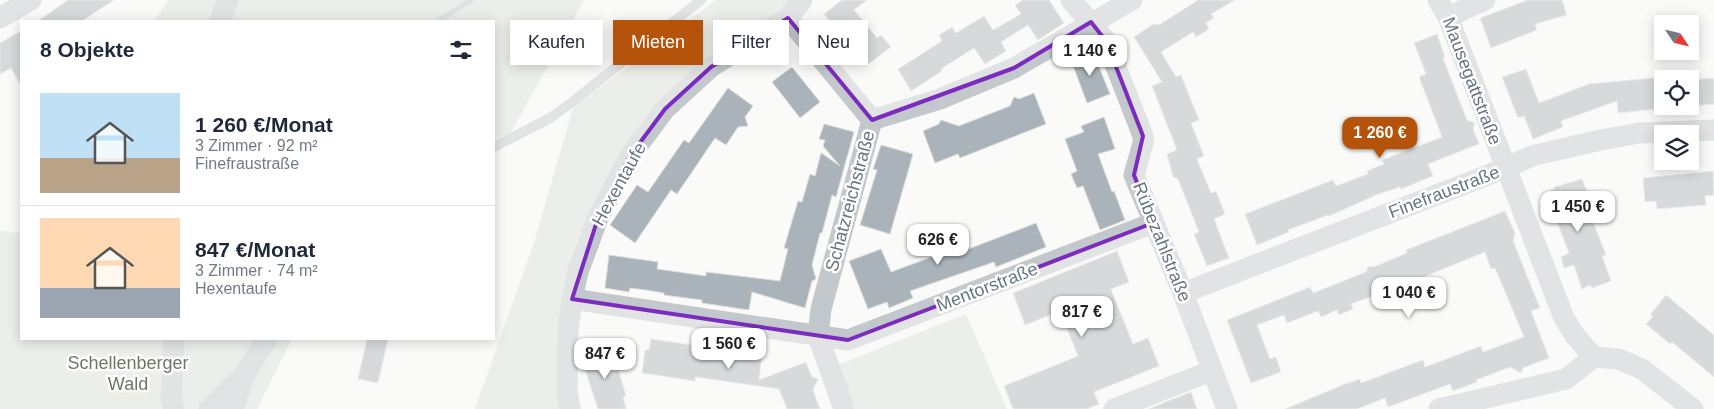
<!DOCTYPE html>
<html lang="de">
<head>
<meta charset="utf-8">
<style>
	:root { --surface:#fff; --page:#f6f6f7; --text:#1f2937; --muted:#747a83; --line:#e0e1e3; --accent:#b45309 }
	body { margin:0; font-family:Arial,sans-serif; background:var(--page); color:var(--text); height:100vh; display:flex; flex-direction:column; font-size:19px; white-space:nowrap }
	* { box-sizing:border-box; margin:0 }
	p { font-size:16px; color:var(--muted) }
	.icon { flex:none; width:28px; height:28px; fill:none; stroke:currentColor; stroke-width:2; stroke-linecap:round; stroke-linejoin:round }
	.map { position:relative; flex:1; overflow:hidden }
	.drawer { position:absolute; left:20px; top:20px; width:475px; height:320px; display:flex; flex-direction:column; background:var(--surface); border-radius:0px; box-shadow:0 2px 12px #0003 }
	.drawer>* { flex:none }
	.guide { position:absolute; left:510px; top:20px; width:475px; height:45px; display:flex; gap:10px }
	.needle { width:32px; rotate:125deg }
	.controls { position:absolute; left:1654px; top:15px; display:grid; gap:10px }
	.controls a { display:grid; place-items:center; width:45px; height:45px; border-radius:0px; background:var(--surface); box-shadow:0 2px 12px #0003; font-size:25px }
	.price { position:absolute; translate:-50% -42px; padding:0 11px; border-radius:10px; background:#fff; color:#222; font-size:16px; line-height:32px; filter:drop-shadow(0 1px 2px #0008) }
	.price::after { content:''; position:absolute; left:50%; top:30px; width:15px; height:11px; margin-left:-8px; background:inherit; clip-path:polygon(0 0,100% 0,50% 100%) }
	.price.selected { background:var(--accent); color:#fff }
	ul { padding:0; list-style:none }
	li { display:flex; align-items:center; gap:15px; height:125px; padding:0 20px }
	li+li { border-top:1px solid var(--line) }
	li span { display:grid; place-items:center; flex:none; width:140px; height:100px; border-radius:0px; color:#555 }
	li>.icon { margin-inline-start:auto }
	span .icon { width:60px; height:60px; fill:#fffc; stroke-width:1 }
	li b { font-size:21px }
	h2 { display:flex; justify-content:space-between; align-items:center; height:60px; padding:0 20px; font-size:21px }
	.pill { padding:0 18px; border-radius:0px; background:var(--surface); box-shadow:0 2px 12px #0003; font-size:18px; line-height:45px }
	.pill.selected { background:var(--accent); color:#fff }
	.map>svg:first-child { display:block }
</style>
</head>
<body>
<div class="map">
<svg width="1714" height="409" viewBox="0 0 1714 409">
	<rect width="100%" height="100%" fill="#fafaf8"/>
	<g fill="#dadfd7">
		<path d="M169 0H227L218 21H154Z"/>
		<path d="M231 0H584L510 134 494 139V21H222Z"/>
		<path d="M716 0H794L790 6 712 57 590 216 564 409H475L534 243 573 108Z"/>
		<path d="M0 231 21 233V339H292L257 409H0Z"/>
		<path d="M966 314 1007 409H855L838 365Z"/>
	</g>
	<g fill="none" stroke-linecap="round" stroke-linejoin="round">
		<path stroke="#bbc7cb" stroke-width="5.5" d="M438 21 471 0"/>
	</g>
	<g fill="#aab3b9" stroke="#dcdcda">
		<path d="M68 0H114L82 21H38Z"/>
		<path d="M842 0H867L854 10 877 38 881 35 891 47 866 66 824 14Z"/>
		<path d="M1023 0H1049L1064 23 1038 40 1028 25 1001 42 1006 51 985 64 974 48 941 69 942 71 911 91 898 69 942 41 939 35 952 27 956 33 984 16 993 30 1021 14 1015 5Z"/>
		<path d="M1198 0H1235L1211 14 1214 18 1206 23 1209 29 1196 37 1193 32 1161 52 1176 77 1181 75 1199 120 1191 123 1204 156 1197 159 1211 193 1216 191 1225 214 1214 219 1229 258 1207 266 1194 234 1199 232 1178 179 1173 177 1167 154 1177 150 1152 86 1162 82 1134 37 1153 24 1159 25Z"/>
		<path d="M1528 0H1562L1567 15 1535 24 1537 30 1491 48 1480 18Z"/>
		<path d="M21 31V86L11 68 0 74V43Z"/>
		<path d="M1437 34 1445 57 1443 58 1467 120 1475 123 1473 129 1479 144 1428 164 1433 176 1401 189 1400 187 1376 195 1329 216 1328 215 1288 230 1289 232 1257 245 1245 214 1333 180 1336 186 1368 174 1367 171 1384 164 1382 160 1442 137 1419 77 1426 74 1414 43Z"/>
		<path d="M1093 52 1110 94 1087 103 1071 60Z"/>
		<path d="M792 67 820 102 800 118 772 82Z"/>
		<path d="M1526 69 1539 103 1589 84 1663 77 1662 106H1687L1618 113 1617 101 1561 121 1563 127 1533 139 1524 116 1518 118 1502 77Z"/>
		<path d="M1714 78V104L1690 106V80Z"/>
		<path d="M728 88 753 106 745 117 748 126 738 127 726 145 715 138 677 194 671 190 635 243 610 225 637 185 648 192 684 140 689 143Z"/>
		<path d="M1034 93 1046 124 960 158 958 154 935 163 923 131 939 124 941 120 959 126 1010 106 1014 97 1019 99Z"/>
		<path d="M1104 117 1115 149 1098 154 1112 192 1114 191 1125 220 1100 230 1083 186 1077 188 1071 174 1077 171 1065 139 1084 132 1081 126Z"/>
		<path d="M824 124 854 132 836 197 832 195 822 233H820L812 265 816 279 812 281 805 308 752 292 749 310 702 303V300L664 295V293L646 290 630 288 629 292 605 288 609 255 658 262 657 269 706 276V272L780 281 788 249 784 248 798 201 802 202 810 174 815 176 821 153 840 166 823 146 825 140 819 139Z"/>
		<path d="M881 145 913 154 890 234 860 225 877 170 873 169Z"/>
		<path d="M1713 171 1714 195 1705 196 1706 205 1657 209 1656 201 1645 202 1643 178Z"/>
		<path d="M1582 179 1589 197 1584 199 1606 255 1602 256 1611 281 1592 288 1590 285 1582 289 1574 265 1564 268 1561 257 1569 253 1553 211 1549 212 1542 194 1554 189V187Z"/>
		<path d="M1505 211 1515 233 1513 241 1540 308 1531 311 1549 358 1523 368 1521 373 1510 367 1476 380 1477 382 1453 391 1450 384 1388 407 1385 398 1357 409H1285L1345 384 1360 379 1361 383 1423 360 1425 367 1481 346 1483 352 1524 337 1495 268 1491 269 1485 252 1401 286 1404 292 1389 298 1386 291 1351 304 1353 309 1339 315 1337 310 1321 317 1318 311 1287 323 1284 315 1257 325 1270 359 1276 357 1281 372 1251 383 1227 320 1310 287 1313 293 1366 272 1368 267 1376 266 1407 253 1406 250Z"/>
		<path d="M1036 223 1046 247 996 267 994 262 910 291 913 298 889 308 887 302 868 309 849 261 881 249 891 272 964 245 966 250Z"/>
		<path d="M1117 251 1129 282 1111 289 1133 344 1148 338 1159 366 1094 392 1099 404 1087 409H1013L1004 386 1078 356 1060 311 1025 325 1013 293Z"/>
		<path d="M1666 295 1714 335V377L1672 342 1670 344 1646 324 1653 316 1650 315Z"/>
		<path d="M367 339H388L378 383 358 379Z"/>
		<path d="M651 339 762 355 759 380 806 362 812 377 818 379 813 390 820 409H787L779 389 695 377V381L642 373 645 350H649Z"/>
		<path d="M612 347 626 396 623 397 626 409H598L581 357Z"/>
		<path d="M1191 392 1197 409H1148Z"/>
	</g>
	<g fill="none" stroke-linecap="round" stroke-linejoin="round">
		<path stroke="#c3c8cc" stroke-width="10" d="M494 147 550 118 571 103 701 0"/>
		<g stroke="#c3c8cc" stroke-width="21">
			<path d="M1071 0 1106 41 1143 136V143L1134 175 1183 293 1227 409"/>
			<path d="M1438 0 1448 17 1564 318 1576 337 1594 357 1618 359 1642 369 1693 409"/>
			<path d="M1448 17 1485 0"/>
			<path d="M0 18 31 0"/>
			<path d="M788 18 872 120 821 309 818 336 844 409"/>
			<path d="M220 21 228 0"/>
			<path d="M872 120 940 99 1014 68 1132 0"/>
			<path d="M1183 293 1488 175 1535 155 1601 140 1639 133 1714 130"/>
			<path d="M572 299 848 340 1153 223"/>
			<path d="M174 409 171 399 174 339"/>
			<path d="M209 409 242 377"/>
			<path d="M233 409 245 373 267 339"/>
			<path d="M570 409 567 391 568 331 572 299 578 272 598 218 630 156 665 109 711 67 788 18 802 0"/>
			<path d="M1114 409 1211 371"/>
			<path d="M1439 409 1566 379 1594 357"/>
		</g>
	</g>
	<path d="M0 0H1714V409H0ZM788 18 872 120 1014 68 1091 22 1106 41 1143 136 1134 175 1153 223 848 340 572 299 598 218 630 156 665 109 711 67Z" fill="#fafaf8" fill-opacity=".55" fill-rule="evenodd"/>
	<path fill="none" stroke="#7b2cbf" stroke-width="4" stroke-linejoin="round" d="M788 18 872 120 1014 68 1091 22 1106 41 1143 136 1134 175 1153 223 848 340 572 299 598 218 630 156 665 109 711 67Z"/>
	<g text-anchor="middle" stroke-width="5" stroke-linejoin="round" paint-order="stroke">
		<g font-size="18" fill="#657683" stroke="#fff">
			<text transform="translate(1472 81) rotate(69)" y="6">Mausegattstraße</text>
			<text transform="translate(619 184) rotate(-61)" y="6">Hexentaufe</text>
			<text transform="translate(1444 192) rotate(-21)" y="6">Finefraustraße</text>
			<text transform="translate(850 201) rotate(-75)" y="6">Schatzreichstraße</text>
			<text transform="translate(1162 242) rotate(68)" y="6">Rübezahlstraße</text>
			<text transform="translate(987 287) rotate(-21)" y="6">Mentorstraße</text>
		</g>
		<g font-size="18" fill="#687a64" stroke="#fff">
			<text x="128" y="369">Schellenberger<tspan x="128" dy="21">Wald</tspan></text>
		</g>
	</g>
</svg>
<div class="controls">
<a><svg class="needle" viewBox="-14 -14 28 28"><path d="M0-13l5 13h-10z" fill="#e53935"/><path d="M0 13l5-13h-10z" fill="#747a83"/></svg></a>
<a><svg class="icon" aria-label="locate" viewBox="0 0 24 24"><circle cx="12" cy="12" r="6"/><path d="M12 2v4M12 18v4M2 12h4M18 12h4"/></svg></a>
<a><svg class="icon" aria-label="layers" viewBox="0 0 24 24"><path d="M12 4l9 5-9 5-9-5zM3 14l9 5 9-5"/></svg></a>
</div>
<b class="price" style="left:1090px;top:77px">1 140 €</b>
<b class="price selected" style="left:1380px;top:159px">1 260 €</b>
<b class="price" style="left:1578px;top:233px">1 450 €</b>
<b class="price" style="left:938px;top:266px">626 €</b>
<b class="price" style="left:1409px;top:319px">1 040 €</b>
<b class="price" style="left:1082px;top:338px">817 €</b>
<b class="price" style="left:729px;top:370px">1 560 €</b>
<b class="price" style="left:605px;top:380px">847 €</b>
<div class="guide">
<a class="pill">Kaufen</a>
<a class="pill selected">Mieten</a>
<a class="pill">Filter</a>
<a class="pill">Neu</a>
</div>
<section class="drawer">
<h2>8 Objekte<svg class="icon" aria-label="filters" viewBox="0 0 24 24"><path d="M4 7h16M4 17h16"/><circle cx="9" cy="7" r="2"/><circle cx="15" cy="17" r="2"/></svg></h2>
<ul>
<li><span style="background:linear-gradient(#bfe0f5 65%,#b9a48a 0)"><svg class="icon" aria-label="home" viewBox="0 0 24 24"><path d="M3 11l9-7 9 7M6 9v11h12V9"/></svg></span><div><b>1 260 €/Monat</b><p>3 Zimmer · 92 m²</p><p>Finefraustraße</p></div></li>
<li><span style="background:linear-gradient(#ffd9b3 70%,#9aa5b1 0)"><svg class="icon" aria-label="home" viewBox="0 0 24 24"><path d="M3 11l9-7 9 7M6 9v11h12V9"/></svg></span><div><b>847 €/Monat</b><p>3 Zimmer · 74 m²</p><p>Hexentaufe</p></div></li>
</ul>
</section>
</div>
</body>
</html>
